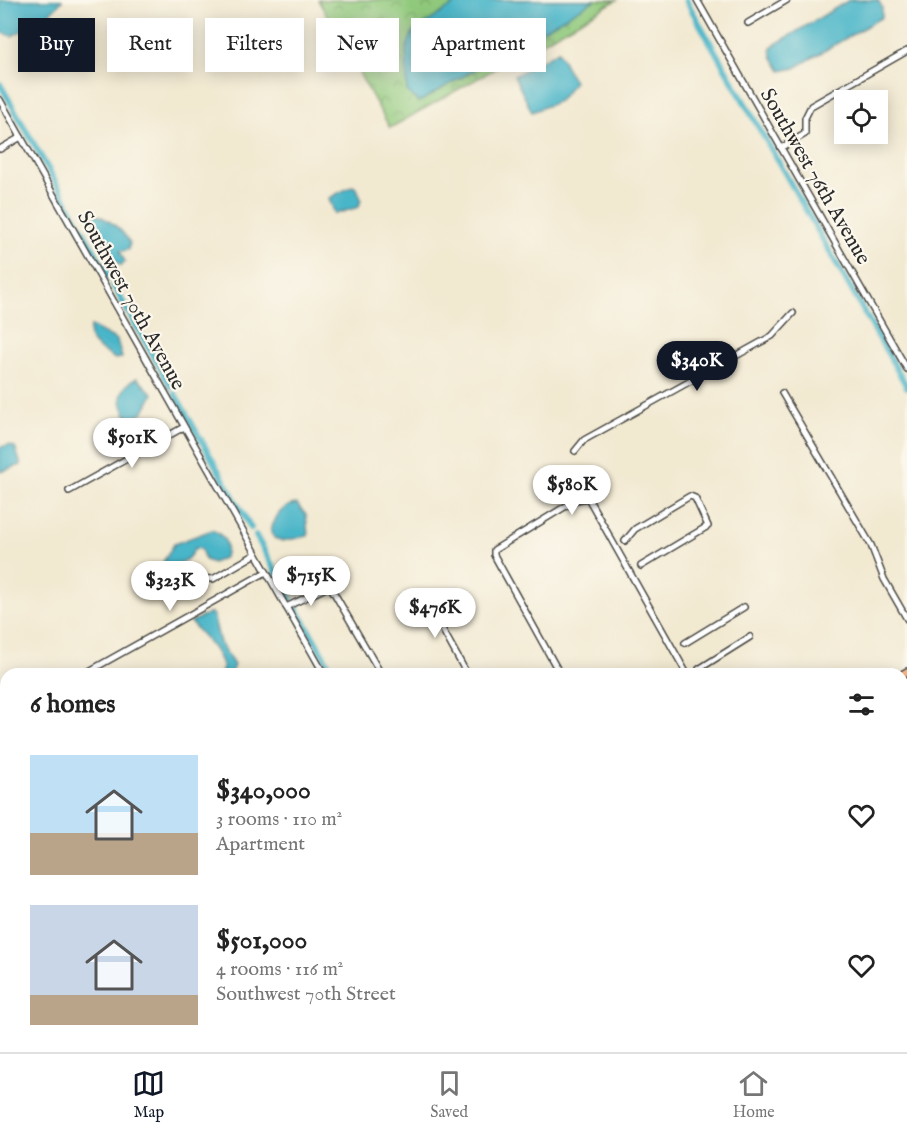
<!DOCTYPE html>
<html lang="en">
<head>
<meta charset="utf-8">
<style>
	:root { --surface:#fff; --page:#f6f6f6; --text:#222; --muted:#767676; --line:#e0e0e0; --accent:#111827 }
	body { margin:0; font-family:"IM FELL English",serif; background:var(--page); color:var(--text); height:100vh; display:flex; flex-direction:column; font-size:22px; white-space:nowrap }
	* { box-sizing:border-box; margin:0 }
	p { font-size:20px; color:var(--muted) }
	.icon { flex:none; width:33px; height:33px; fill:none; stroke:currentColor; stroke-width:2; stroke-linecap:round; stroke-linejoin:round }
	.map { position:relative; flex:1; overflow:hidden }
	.side { position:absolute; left:0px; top:668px; width:908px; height:386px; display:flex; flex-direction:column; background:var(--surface); border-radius:18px 18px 0 0; box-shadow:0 3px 15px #0003 }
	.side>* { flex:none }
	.top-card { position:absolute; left:18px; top:18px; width:600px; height:54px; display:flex; gap:12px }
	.tools { position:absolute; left:834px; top:90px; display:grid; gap:12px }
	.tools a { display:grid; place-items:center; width:54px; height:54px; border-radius:0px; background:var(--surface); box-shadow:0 3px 15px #0003; font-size:30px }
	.price { position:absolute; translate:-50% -51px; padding:0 14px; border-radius:21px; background:#fff; color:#222; font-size:20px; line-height:39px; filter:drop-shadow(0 2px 3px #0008) }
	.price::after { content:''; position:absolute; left:50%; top:36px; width:18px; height:14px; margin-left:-9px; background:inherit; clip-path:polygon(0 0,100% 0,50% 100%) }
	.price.on { background:var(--accent); color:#fff }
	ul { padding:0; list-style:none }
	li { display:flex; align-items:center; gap:18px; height:150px; padding:0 30px }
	li span { display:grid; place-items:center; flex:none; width:168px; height:120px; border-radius:0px; color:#555 }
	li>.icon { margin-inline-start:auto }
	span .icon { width:72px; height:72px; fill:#fffc; stroke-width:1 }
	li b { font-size:26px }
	h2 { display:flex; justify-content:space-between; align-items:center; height:72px; padding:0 30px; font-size:26px }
	.tag { padding:0 21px; border-radius:0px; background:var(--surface); box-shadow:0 3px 15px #0003; font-size:21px; line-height:54px }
	.tag.on { background:var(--accent); color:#fff }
	.dock { display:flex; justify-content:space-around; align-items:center; height:84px; border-top:2px solid var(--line); background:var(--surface); font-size:16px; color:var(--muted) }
	.dock a { display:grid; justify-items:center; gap:3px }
	.dock .on { color:var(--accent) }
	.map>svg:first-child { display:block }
</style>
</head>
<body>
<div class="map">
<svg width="907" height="1052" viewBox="0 0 907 1052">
	<defs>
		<pattern id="park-crowns" width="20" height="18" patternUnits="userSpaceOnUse" patternTransform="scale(1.5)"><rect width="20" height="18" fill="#90c97c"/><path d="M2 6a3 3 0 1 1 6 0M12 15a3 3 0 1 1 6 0" fill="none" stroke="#76a366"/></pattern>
	</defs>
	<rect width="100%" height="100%" fill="#fbf7ec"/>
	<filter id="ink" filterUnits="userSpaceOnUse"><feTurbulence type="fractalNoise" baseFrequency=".0167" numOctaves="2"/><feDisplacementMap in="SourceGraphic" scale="12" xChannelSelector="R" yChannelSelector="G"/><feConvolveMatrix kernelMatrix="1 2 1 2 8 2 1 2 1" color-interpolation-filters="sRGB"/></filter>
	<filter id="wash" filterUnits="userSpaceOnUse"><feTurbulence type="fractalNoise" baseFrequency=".008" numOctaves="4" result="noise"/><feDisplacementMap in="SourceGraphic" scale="24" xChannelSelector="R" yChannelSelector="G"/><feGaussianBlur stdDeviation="1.35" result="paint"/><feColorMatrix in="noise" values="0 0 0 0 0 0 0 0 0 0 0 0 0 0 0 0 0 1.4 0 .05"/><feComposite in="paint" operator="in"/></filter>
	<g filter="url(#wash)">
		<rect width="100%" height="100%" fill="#f2e9d1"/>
		<g fill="url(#park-crowns)" stroke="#5e7a54" stroke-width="1.5">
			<path d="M318 0H617L390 128Z"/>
			<path d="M0 931 6 941V1018L0 1007Z"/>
		</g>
		<g fill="#4ab5c8" stroke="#3a707a" stroke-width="1.5">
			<path d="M0 0H62V1L44 19 12 36 0 32Z"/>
			<path d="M461 0H595L419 102 407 91 406 49 413 32Z"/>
			<path d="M849 0H878L882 7V17L795 68 781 71 772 56 771 47Z"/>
			<path d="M558 51 574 82 559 101 532 112 514 76Z"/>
			<path d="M352 186 357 188 361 199 359 207 335 214 329 198Z"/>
			<path d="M90 213C106 216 122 229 130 243L128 250 120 251 125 262 121 266C110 258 104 241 100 229 97 221 91 223 90 213Z"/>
			<path d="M91 326 117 340 122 358 115 359C103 350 84 344 91 326Z"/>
			<path d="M137 378 153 394 144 411 133 420 129 419C117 402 118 388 137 378Z"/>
			<path d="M9 445 15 447 21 465 0 472V447Z"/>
			<path d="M297 504 306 515 308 536 282 541 274 538 271 529C276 516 282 505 297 504Z"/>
			<path d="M212 530C225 536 229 543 225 557L213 563 205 560 201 549 195 548C189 560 183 563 169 567L163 562 174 544Z"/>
			<path d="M210 613 213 614 220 643 234 665 231 673H220L223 669C218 648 203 638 191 622Z"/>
		</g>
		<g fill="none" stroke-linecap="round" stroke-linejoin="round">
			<g stroke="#4ab5c8" stroke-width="6">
				<path d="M686 0 907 387"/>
				<path d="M0 84 109 277"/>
				<path d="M113 285 171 387"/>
				<path d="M175 394 251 528"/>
				<path d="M256 536 291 599"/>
				<path d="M296 607 334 674"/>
				<path d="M902 720 907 717"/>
				<path d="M0 755 6 765"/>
				<path d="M167 1047 170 1052"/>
				<path d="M547 1047 550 1052"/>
				<path d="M311 1052 320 1047"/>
			</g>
		</g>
	</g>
	<g filter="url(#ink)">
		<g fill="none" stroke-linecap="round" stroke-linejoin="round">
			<g stroke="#494844" stroke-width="8">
				<g id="minor">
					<path d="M697 0 907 369"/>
					<path d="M748 23 787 0"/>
					<path d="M0 100 324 674"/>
					<path d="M781 148 805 134V118L811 106 907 51"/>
					<path d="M0 149 21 137"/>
					<path d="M782 393 871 545 884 579 907 619"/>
					<path d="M575 451 584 440 772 336 793 313"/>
					<path d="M69 491 184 427"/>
					<path d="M625 541 635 529 690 496 695 498 708 526 641 566"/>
					<path d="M195 578 213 579 256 554"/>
					<path d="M423 594 467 674"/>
					<path d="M286 607 330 586 381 674"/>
					<path d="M685 643 744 607"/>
					<path d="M699 669 750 637"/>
					<path d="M84 674 266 572"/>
					<path d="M560 674 494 555V550L576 500 588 498 687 674"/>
					<path d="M902 753 907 750"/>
					<path d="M902 773 907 783"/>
					<path d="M0 815 6 812"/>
					<path d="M0 847 6 855"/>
					<path d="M902 938 907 947"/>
					<path d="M288 1047 290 1052"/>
					<path d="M296 1047 299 1052"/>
					<path d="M602 1047 605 1052"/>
					<path d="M775 1047 778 1052"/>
					<path d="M866 1047 869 1052"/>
					<path d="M372 1052 381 1047"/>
				</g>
			</g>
			<g stroke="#494844" stroke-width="10">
				<g id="major">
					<path d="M902 675 907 672"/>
					<path d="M902 690 907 687"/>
					<path d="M236 1052 245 1047"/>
					<path d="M264 1052 273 1047"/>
				</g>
			</g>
			<use href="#minor" stroke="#fff" stroke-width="5"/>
			<use href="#major" stroke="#fcba8e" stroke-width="7"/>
		</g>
	</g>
	<g text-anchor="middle" stroke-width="4.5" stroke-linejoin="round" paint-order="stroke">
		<g font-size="21" fill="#2b2b2b" stroke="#fbf7ec">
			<text transform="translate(816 176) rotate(60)" y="7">Southwest 76th Avenue</text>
			<text transform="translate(132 300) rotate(61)" y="7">Southwest 70th Avenue</text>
		</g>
	</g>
</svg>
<div class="tools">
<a><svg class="icon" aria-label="locate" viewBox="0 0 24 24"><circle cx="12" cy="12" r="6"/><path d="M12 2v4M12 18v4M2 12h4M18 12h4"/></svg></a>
</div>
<b class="price on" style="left:697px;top:392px">$340K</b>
<b class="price" style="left:132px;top:469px">$501K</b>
<b class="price" style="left:572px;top:516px">$580K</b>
<b class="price" style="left:311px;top:607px">$715K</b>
<b class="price" style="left:170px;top:612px">$323K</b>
<b class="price" style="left:435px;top:639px">$476K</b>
<div class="top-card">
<a class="tag on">Buy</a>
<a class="tag">Rent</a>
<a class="tag">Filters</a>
<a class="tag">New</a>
<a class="tag">Apartment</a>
</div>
<section class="side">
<h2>6 homes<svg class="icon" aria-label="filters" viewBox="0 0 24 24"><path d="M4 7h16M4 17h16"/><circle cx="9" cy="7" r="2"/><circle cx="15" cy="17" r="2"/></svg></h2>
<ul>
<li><span style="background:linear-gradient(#bfe0f5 65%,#b9a48a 0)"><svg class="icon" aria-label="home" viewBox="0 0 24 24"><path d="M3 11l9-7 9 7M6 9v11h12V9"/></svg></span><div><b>$340,000</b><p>3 rooms · 110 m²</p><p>Apartment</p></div><svg class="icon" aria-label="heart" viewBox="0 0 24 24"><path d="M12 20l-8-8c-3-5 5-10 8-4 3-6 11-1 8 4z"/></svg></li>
<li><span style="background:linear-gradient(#c9d6e8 75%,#b9a48a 0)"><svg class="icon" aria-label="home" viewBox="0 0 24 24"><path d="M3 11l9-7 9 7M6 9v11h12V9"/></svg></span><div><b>$501,000</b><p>4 rooms · 116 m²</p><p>Southwest 70th Street</p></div><svg class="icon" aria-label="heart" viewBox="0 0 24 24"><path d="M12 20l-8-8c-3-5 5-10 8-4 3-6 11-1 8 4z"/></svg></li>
</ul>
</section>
</div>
<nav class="dock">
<a class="on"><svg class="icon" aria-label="map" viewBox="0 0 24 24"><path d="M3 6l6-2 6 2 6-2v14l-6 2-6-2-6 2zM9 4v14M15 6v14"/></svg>Map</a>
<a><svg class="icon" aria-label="saved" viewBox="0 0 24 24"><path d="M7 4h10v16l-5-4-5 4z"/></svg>Saved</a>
<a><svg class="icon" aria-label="home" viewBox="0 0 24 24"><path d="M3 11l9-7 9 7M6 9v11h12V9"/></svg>Home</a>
</nav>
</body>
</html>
